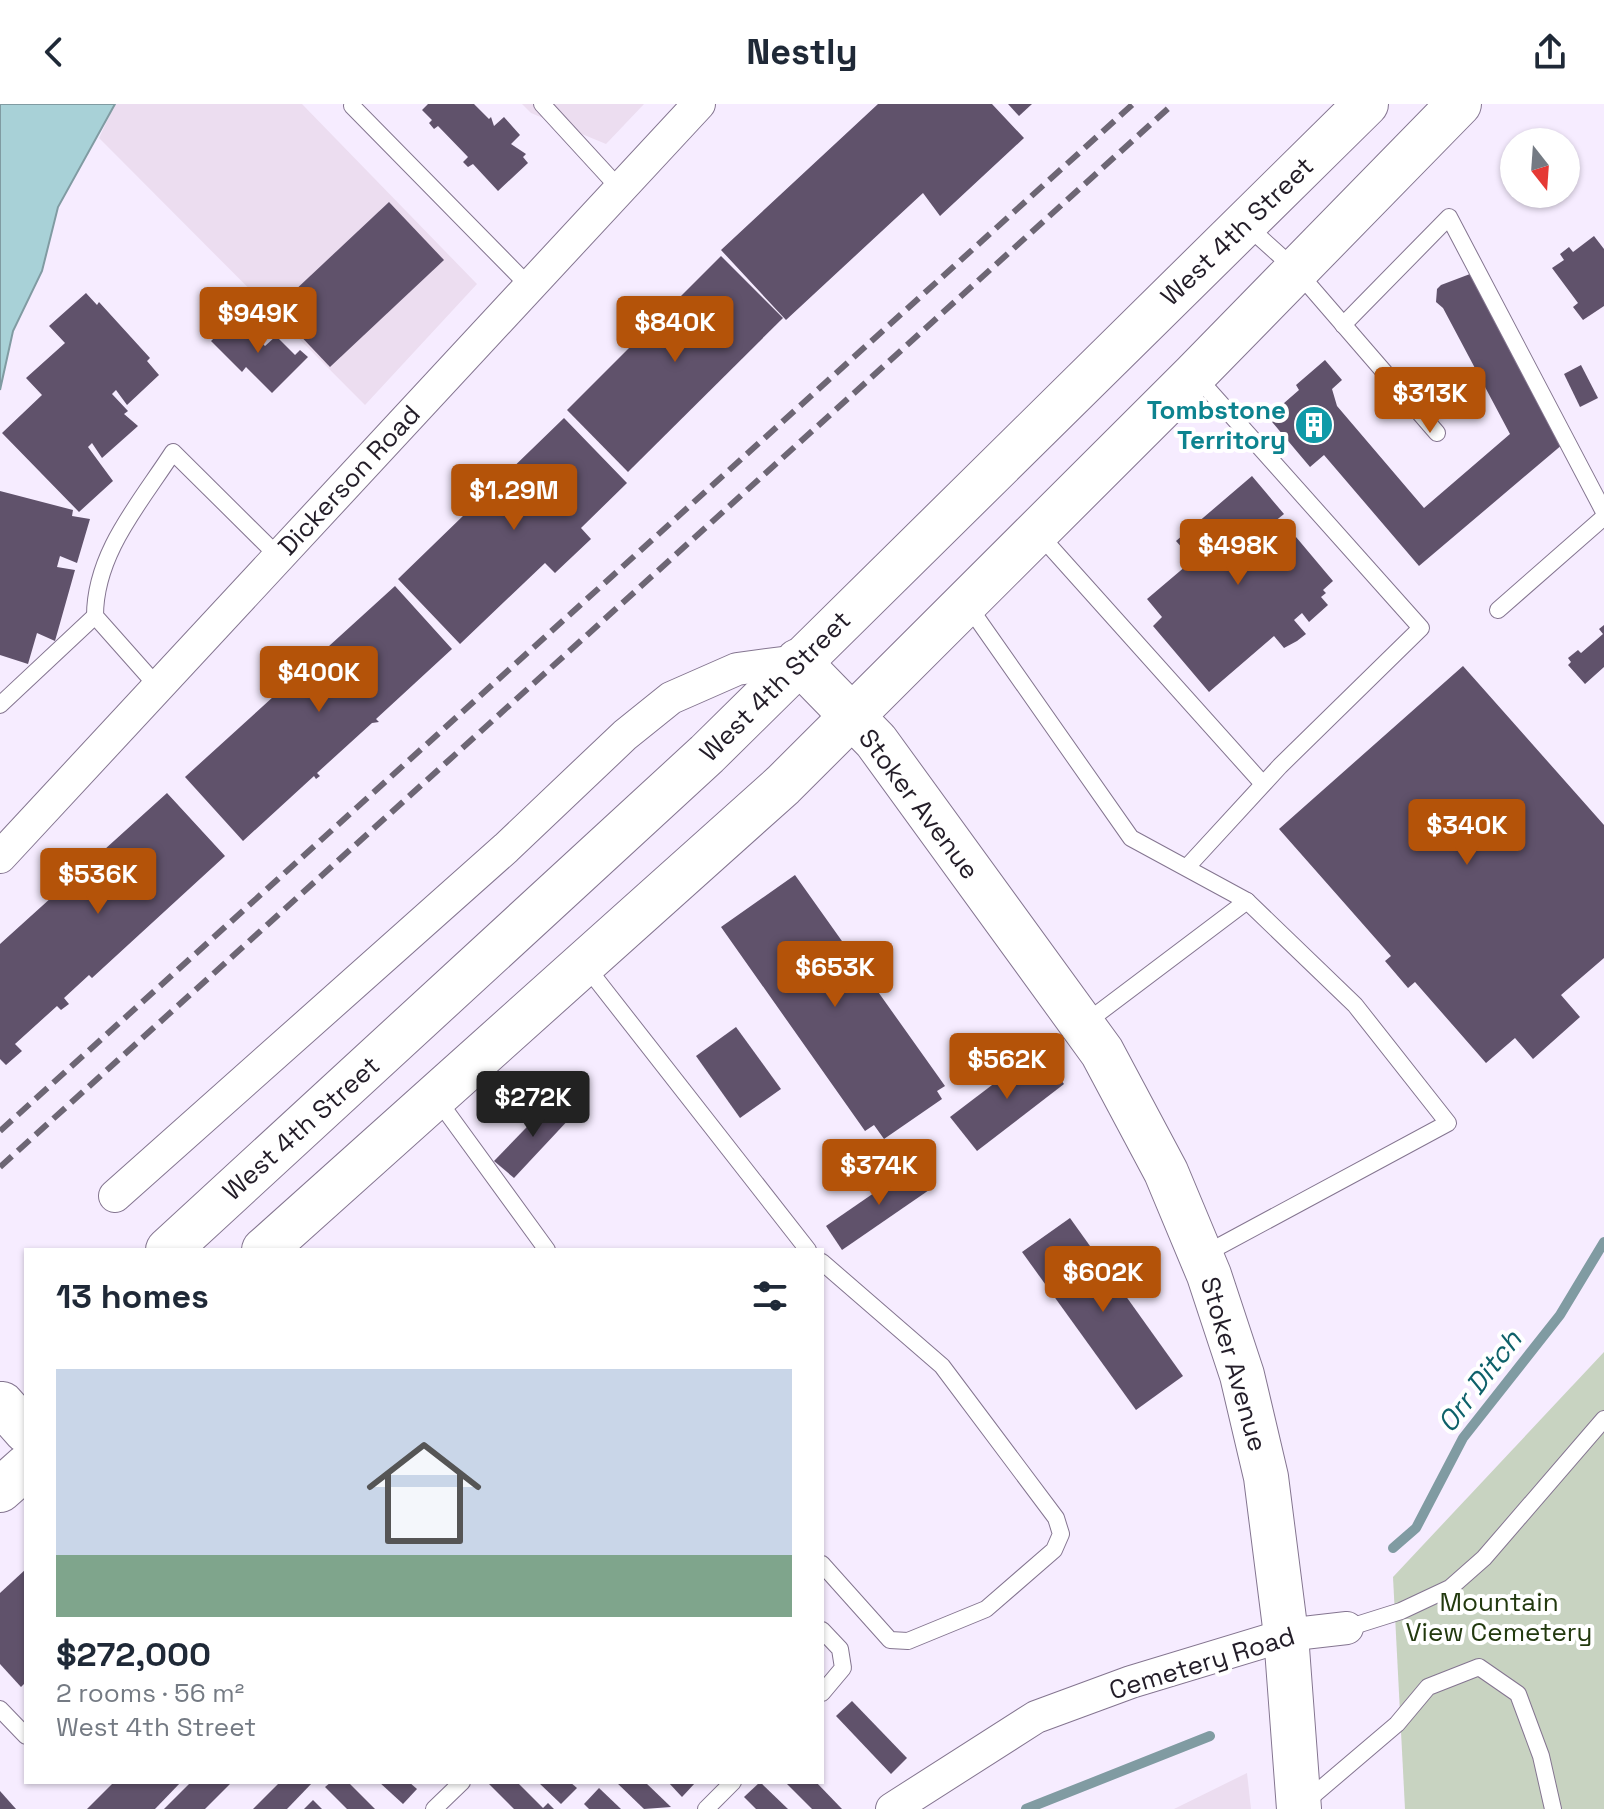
<!DOCTYPE html>
<html lang="en">
<head>
<meta charset="utf-8">
<style>
	:root { --surface:#fff; --page:#f2f2f3; --text:#1f2937; --muted:#747a83; --line:#e0e1e3; --accent:#b45309 }
	body { margin:0; font-family:"Space Grotesk",sans-serif; background:var(--page); color:var(--text); height:100vh; display:flex; flex-direction:column; font-size:30px; white-space:nowrap }
	* { box-sizing:border-box; margin:0 }
	p { font-size:26px; color:var(--muted) }
	.icon { flex:none; width:44px; height:44px; fill:none; stroke:currentColor; stroke-width:2; stroke-linecap:round; stroke-linejoin:round }
	.map { position:relative; flex:1; overflow:hidden }
	.sheet { position:absolute; left:24px; top:1144px; width:800px; height:536px; display:flex; flex-direction:column; background:var(--surface); border-radius:0px; box-shadow:0 2px 6px #0004 }
	.sheet>* { flex:none }
	.needle { width:52px; rotate:163deg }
	.buttons { position:absolute; left:1500px; top:24px; display:grid; gap:16px }
	.buttons a { display:grid; place-items:center; width:80px; height:80px; border-radius:50%; background:var(--surface); box-shadow:0 2px 6px #0004; font-size:40px }
	.price { position:absolute; translate:-50% -68px; padding:0 18px; border-radius:8px; background:var(--accent); color:#fff; font-size:26px; line-height:52px; filter:drop-shadow(0 2px 4px #0008) }
	.price::after { content:''; position:absolute; left:50%; top:48px; width:24px; height:18px; margin-left:-12px; background:inherit; clip-path:polygon(0 0,100% 0,50% 100%) }
	.price.on { background:#222; color:#fff }
	ul { padding:0; list-style:none }
	li { display:grid; align-content:center; gap:16px; height:424px; padding:0 32px }
	li+li { border-top:2px solid var(--line) }
	li span { display:grid; place-items:center; height:248px; border-radius:0px; color:#555 }
	li>.icon { margin-inline-start:auto }
	span .icon { width:144px; height:144px; fill:#fffc; stroke-width:1 }
	li b { font-size:34px }
	h2 { display:flex; justify-content:space-between; align-items:center; height:96px; padding:0 32px; font-size:34px }
	header { display:flex; justify-content:space-between; align-items:center; height:104px; padding:0 32px; background:var(--surface); font-size:36px; font-weight:700 }
	.map>svg:first-child { display:block }
</style>
</head>
<body>
<header><svg class="icon" aria-label="back" viewBox="0 0 24 24"><path d="M15 5l-7 7 7 7"/></svg>Nestly<svg class="icon" aria-label="share" viewBox="0 0 24 24"><path d="M12 15V3M7 8l5-5 5 5M5 13v7h14v-7"/></svg></header>
<div class="map">
<svg width="1604" height="1705" viewBox="0 0 1604 1705">
	<rect width="100%" height="100%" fill="#f6ecff"/>
	<g fill="#ecddf0">
		<path d="M115 0H302L477 180 365 301 99 34Z"/>
		<path d="M522 0H644L606 40 531 9Z"/>
		<path d="M1247 1669 1251 1705H1174Z"/>
	</g>
	<path fill="#c8d3c1" d="M1604 1248V1705H1405L1393 1473Z"/>
	<path fill="#a8d1d7" stroke="#809ba2" stroke-width="2" d="M0 0H115L58 103 42 167 13 227 0 286Z"/>
	<g fill="none" stroke-linecap="round" stroke-linejoin="round">
		<g stroke="#809ba2" stroke-width="10">
			<path d="M1393 1444 1416 1424 1463 1334 1560 1211 1604 1138"/>
			<path d="M1026 1705 1210 1632"/>
		</g>
	</g>
	<g fill="#60526b">
		<path d="M428 0H474L489 15 491 13 494 22 504 13 520 31 511 40 526 50 523 53 528 59 498 87 473 60 468 63 463 58 468 53 438 22 434 25 429 19 432 16 422 6Z"/>
		<path d="M878 0H992L1024 34 940 112 923 89 786 216 721 146Z"/>
		<path d="M1008 0H1032L1019 12Z"/>
		<path d="M389 98 444 156 330 263 275 205Z"/>
		<path d="M1594 132 1604 145V202L1583 216 1573 203 1578 199 1552 164 1564 156 1560 150 1569 143 1573 148Z"/>
		<path d="M721 152 783 214 628 368 567 306Z"/>
		<path d="M1470 170 1563 340 1419 462 1324 351 1310 363 1268 313 1299 286 1296 281 1325 256 1342 276 1332 285 1337 302 1424 404 1510 330 1443 204 1436 198 1437 185 1441 181Z"/>
		<path d="M86 189 97 201 99 198 150 254 147 257 159 271 127 301 116 286 112 290 128 307 124 310 138 322 102 354 92 339 88 343 113 377 79 408 2 329 42 291 26 274 65 239 49 222Z"/>
		<path d="M236 213 265 242 276 232 295 251 300 246 308 253 272 289 246 263 242 268 211 237Z"/>
		<path d="M1581 261 1598 294 1580 303 1564 270Z"/>
		<path d="M564 314 627 379 581 424 591 435 555 469 545 459 460 540 398 475Z"/>
		<path d="M1252 372 1284 410 1274 418 1291 437 1296 433 1333 477 1323 486 1326 489 1321 493 1328 501 1309 518 1302 509 1294 516 1306 530 1297 537 1284 544 1274 532 1209 588 1153 522 1162 513 1147 495 1193 456 1176 437Z"/>
		<path d="M0 387 73 406 72 412 90 415 77 459 60 452 57 463 75 466 55 537 37 529 28 560 0 551Z"/>
		<path d="M395 482 452 545 376 615 379 618 372 619 317 669 320 672 316 675 314 672 243 737 185 673Z"/>
		<path d="M1604 521V563L1585 580 1568 561 1571 558 1568 554 1578 546 1581 549 1603 530 1599 525Z"/>
		<path d="M1463 562 1604 721V854L1561 891 1580 913 1533 955 1515 934 1486 959 1415 878 1408 884 1385 857 1391 852 1279 725Z"/>
		<path d="M167 689 225 752 92 874 89 871 64 894 69 900 61 906 57 902 15 940 22 947 6 961 0 955V840Z"/>
		<path d="M795 771 945 982 937 987 942 995 884 1035 874 1021 865 1027 721 823Z"/>
		<path d="M736 923 781 985 740 1014 696 952Z"/>
		<path d="M1038 946 1064 980 977 1047 950 1013Z"/>
		<path d="M554 995 572 1012 514 1074 494 1057Z"/>
		<path d="M916 1060 932 1084 842 1146 826 1122Z"/>
		<path d="M1070 1114 1183 1272 1136 1306 1022 1148Z"/>
		<path d="M26 1465V1578L21 1583 0 1560V1489Z"/>
		<path d="M852 1597 907 1654 891 1670 836 1612Z"/>
		<path d="M114 1678H181L155 1705H87Z"/>
		<path d="M191 1678H232L205 1705H164Z"/>
		<path d="M280 1678H313L287 1705H253Z"/>
		<path d="M331 1678H348L375 1705H347L325 1683Z"/>
		<path d="M379 1678H409L417 1685 403 1700Z"/>
		<path d="M492 1678H517L543 1704 548 1699 554 1705H514L489 1680Z"/>
		<path d="M538 1678H570L577 1684 561 1700Z"/>
		<path d="M616 1678H645L671 1703 644 1705Z"/>
		<path d="M668 1678H696L682 1693Z"/>
		<path d="M760 1678 788 1705H756L744 1693Z"/>
		<path d="M785 1678H816L842 1705H812Z"/>
		<path d="M599 1684 621 1705H589L584 1700Z"/>
		<path d="M0 1687 16 1705H0Z"/>
		<path d="M313 1696 322 1705H304Z"/>
	</g>
	<g fill="none" stroke-linecap="round" stroke-linejoin="round">
		<g stroke="#847590" stroke-width="18">
			<g id="lane">
				<path d="M542 0 620 85"/>
				<path d="M352 2 529 182"/>
				<path d="M1245 120 1296 166 1437 329"/>
				<path d="M1343 221 1449 113 1604 408"/>
				<path d="M1038 429 1263 680"/>
				<path d="M967 500 1131 734 1247 797 1355 901 1448 1019 1203 1151"/>
				<path d="M1498 506 1604 413"/>
				<path d="M158 583 95 512C95 449 140 399 173 348L278 452"/>
				<path d="M0 601 95 512"/>
				<path d="M1188 762 1280 662 1421 524 1197 273"/>
				<path d="M585 861 808 1146"/>
				<path d="M1084 920 1247 797"/>
				<path d="M435 992 547 1146"/>
				<path d="M822 1158 942 1262 1056 1414 1061 1430 1054 1446 986 1505 908 1537 890 1536 822 1460"/>
				<path d="M1347 1524 1401 1507 1450 1484 1484 1454 1604 1315"/>
				<path d="M822 1526 840 1545 843 1564 822 1589"/>
				<path d="M0 1605 26 1632"/>
				<path d="M1303 1700 1397 1620 1428 1583 1479 1563 1518 1590 1541 1652 1553 1705"/>
				<path d="M434 1705 462 1678"/>
				<path d="M706 1705 733 1678"/>
			</g>
		</g>
		<g stroke="#847590" stroke-width="34">
			<g id="street">
				<path d="M0 753 699 0"/>
				<path d="M115 1092 506 744 625 631 671 594 737 565 798 557"/>
				<path d="M892 1705 1036 1613 1131 1578 1286 1531 1347 1524"/>
			</g>
		</g>
		<g stroke="#847590" stroke-width="46">
			<g id="secondary">
				<path d="M798 557 876 637 1102 948 1166 1068 1209 1171 1242 1271 1266 1373 1286 1531 1299 1705"/>
				<path d="M168 1146 707 650 1366 0"/>
				<path d="M264 1146 783 681 1194 271 1459 0"/>
				<path d="M2 1300 26 1327"/>
				<path d="M0 1386 26 1363"/>
			</g>
		</g>
		<use href="#lane" stroke="#fff" stroke-width="16"/>
		<use href="#street" stroke="#fff" stroke-width="32"/>
		<use href="#secondary" stroke="#fff" stroke-width="44"/>
		<g stroke="#6d6674" stroke-width="6" stroke-dasharray="16 8" stroke-linecap="butt">
			<path d="M0 1027 1133 0"/>
			<path d="M0 1063 1173 0"/>
		</g>
	</g>
	<defs>
		<g id="building-disc" transform="scale(2)"><circle r="9.5" fill="#0f9aa8" stroke="#fff"/><path d="M-4-6H4V6H1V3H-1V6H-4ZM-2.5-4.3h1.7v1.8h-1.7ZM.8-4.3h1.7v1.8H.8ZM-2.5-1h1.7V.8h-1.7ZM.8-1h1.7V.8H.8Z" fill="#fff"/></g>
	</defs>
	<g fill-rule="evenodd">
		<use href="#building-disc" x="1314" y="321"/>
	</g>
	<g text-anchor="middle" stroke-width="8" stroke-linejoin="round" paint-order="stroke">
		<g font-size="26" fill="#231d28" stroke="#fff">
			<text transform="translate(1237 127) rotate(-44)" y="9">West 4th Street</text>
			<text transform="translate(349 376) rotate(-47)" y="9">Dickerson Road</text>
			<text transform="translate(775 582) rotate(-45)" y="9">West 4th Street</text>
			<text transform="translate(919 700) rotate(53)" y="9">Stoker Avenue</text>
			<text transform="translate(301 1024) rotate(-42)" y="9">West 4th Street</text>
			<text transform="translate(1234 1260) rotate(74)" y="9">Stoker Avenue</text>
			<text transform="translate(1202 1559) rotate(-17)" y="9">Cemetery Road</text>
		</g>
		<g font-size="26" font-weight="bold" fill="#0d838f" stroke="#fff" text-anchor="end">
			<text x="1286" y="315">Tombstone<tspan x="1286" dy="30">Territory</tspan></text>
		</g>
		<g font-size="26" fill="#22390e" stroke="#fff">
			<text x="1499" y="1507">Mountain<tspan x="1499" dy="30">View Cemetery</tspan></text>
		</g>
		<g font-size="28" font-style="italic" fill="#0e616a" stroke="#fff">
			<text transform="translate(1479 1277) rotate(-53)" y="10">Orr Ditch</text>
		</g>
	</g>
</svg>
<div class="buttons">
<a><svg class="needle" viewBox="-14 -14 28 28"><path d="M0-13l5 13h-10z" fill="#e53935"/><path d="M0 13l5-13h-10z" fill="#747a83"/></svg></a>
</div>
<b class="price" style="left:258px;top:251px">$949K</b>
<b class="price" style="left:675px;top:260px">$840K</b>
<b class="price" style="left:1430px;top:331px">$313K</b>
<b class="price" style="left:514px;top:428px">$1.29M</b>
<b class="price" style="left:1238px;top:483px">$498K</b>
<b class="price" style="left:319px;top:610px">$400K</b>
<b class="price" style="left:1467px;top:763px">$340K</b>
<b class="price" style="left:98px;top:812px">$536K</b>
<b class="price" style="left:835px;top:905px">$653K</b>
<b class="price" style="left:1007px;top:997px">$562K</b>
<b class="price on" style="left:533px;top:1035px">$272K</b>
<b class="price" style="left:879px;top:1103px">$374K</b>
<b class="price" style="left:1103px;top:1210px">$602K</b>
<section class="sheet">
<h2>13 homes<svg class="icon" aria-label="filters" viewBox="0 0 24 24"><path d="M4 7h16M4 17h16"/><circle cx="9" cy="7" r="2"/><circle cx="15" cy="17" r="2"/></svg></h2>
<ul>
<li><span style="background:linear-gradient(#c9d6e8 75%,#7fa58c 0)"><svg class="icon" aria-label="home" viewBox="0 0 24 24"><path d="M3 11l9-7 9 7M6 9v11h12V9"/></svg></span><div><b>$272,000</b><p>2 rooms · 56 m²</p><p>West 4th Street</p></div></li>
</ul>
</section>
</div>
</body>
</html>
